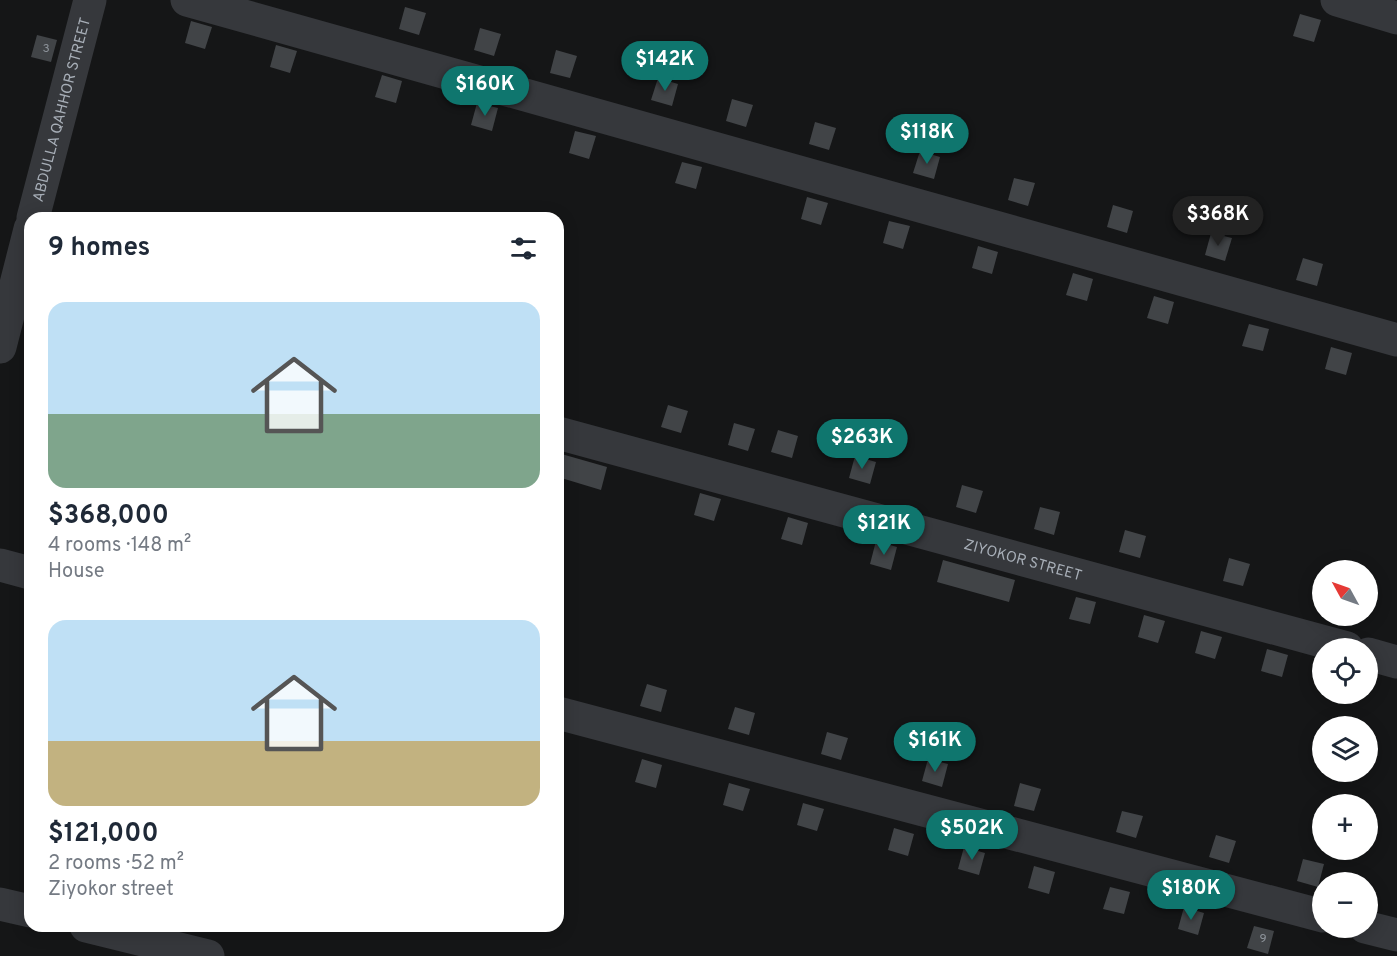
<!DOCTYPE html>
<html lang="en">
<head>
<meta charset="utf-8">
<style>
	:root { --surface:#fff; --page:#f6f6f7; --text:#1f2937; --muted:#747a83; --accent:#0f766e }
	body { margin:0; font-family:Overpass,sans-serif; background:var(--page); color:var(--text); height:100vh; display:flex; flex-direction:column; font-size:22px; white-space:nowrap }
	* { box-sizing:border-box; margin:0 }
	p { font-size:20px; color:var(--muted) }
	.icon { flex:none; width:33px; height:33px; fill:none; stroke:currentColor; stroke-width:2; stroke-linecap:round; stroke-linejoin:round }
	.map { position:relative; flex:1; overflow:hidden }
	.sheet { position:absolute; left:24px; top:212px; width:540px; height:720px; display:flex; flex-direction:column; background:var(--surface); border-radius:18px; box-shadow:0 3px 15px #0003 }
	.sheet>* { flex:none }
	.needle { width:39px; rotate:310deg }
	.controls { position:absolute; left:1312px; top:560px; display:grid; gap:12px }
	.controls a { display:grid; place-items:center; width:66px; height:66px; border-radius:50%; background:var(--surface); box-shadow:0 3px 15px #0003; font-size:30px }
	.price { position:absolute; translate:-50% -51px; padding:0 14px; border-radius:21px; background:var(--accent); color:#fff; font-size:20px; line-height:39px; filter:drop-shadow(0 2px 3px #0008) }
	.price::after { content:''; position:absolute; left:50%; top:36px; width:18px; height:14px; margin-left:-9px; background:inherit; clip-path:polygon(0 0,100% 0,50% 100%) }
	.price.current { background:#222; color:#fff }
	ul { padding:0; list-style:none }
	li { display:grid; align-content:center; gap:12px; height:318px; padding:0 24px }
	li span { display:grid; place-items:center; height:186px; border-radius:18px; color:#555 }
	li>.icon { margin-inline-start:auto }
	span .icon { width:108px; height:108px; fill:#fffc; stroke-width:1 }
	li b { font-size:26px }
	h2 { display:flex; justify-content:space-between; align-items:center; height:72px; padding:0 24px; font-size:26px }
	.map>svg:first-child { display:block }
</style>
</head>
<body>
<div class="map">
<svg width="1397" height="956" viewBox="0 0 1397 956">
	<rect width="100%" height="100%" fill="#151617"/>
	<g fill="#414447">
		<path d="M405 7 426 13 419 35 399 29Z"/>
		<path d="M1300 14 1321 20 1314 42 1293 36Z"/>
		<path d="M191 21 212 27 205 49 185 43Z"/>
		<path d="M480 28 501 34 494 56 474 50Z"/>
		<path d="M37 35 57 40 51 62 31 57Z"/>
		<path d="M276 45 297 51 290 73 270 67Z"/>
		<path d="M556 50 577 56 570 78 550 73Z"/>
		<path d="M382 75 402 81 396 103 375 97Z"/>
		<path d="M658 78 678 84 672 106 651 100Z"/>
		<path d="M732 99 753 105 746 127 726 121Z"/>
		<path d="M477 103 498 108 492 131 471 125Z"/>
		<path d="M815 122 836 128 829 150 809 144Z"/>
		<path d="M575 131 596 136 589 159 569 153Z"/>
		<path d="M920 151 940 157 934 179 913 173Z"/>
		<path d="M682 162 702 167 696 189 675 183Z"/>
		<path d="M1014 178 1035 183 1028 206 1008 200Z"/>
		<path d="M807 197 828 203 821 225 801 219Z"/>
		<path d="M1113 205 1133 211 1127 233 1107 227Z"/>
		<path d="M889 221 910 226 903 249 883 243Z"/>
		<path d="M1211 233 1232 238 1225 261 1205 255Z"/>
		<path d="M978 246 998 252 992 274 972 268Z"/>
		<path d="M1303 258 1323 264 1317 286 1296 280Z"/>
		<path d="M1073 273 1093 279 1087 301 1066 295Z"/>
		<path d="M1154 296 1174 302 1168 324 1147 318Z"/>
		<path d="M1249 324 1269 329 1263 351 1242 346Z"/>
		<path d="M1331 347 1352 353 1346 375 1325 369Z"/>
		<path d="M668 405 688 411 681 433 661 427Z"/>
		<path d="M734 423 755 429 748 451 728 445Z"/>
		<path d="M778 430 798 436 792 458 771 452Z"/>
		<path d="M558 453 607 467 601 490 558 477Z"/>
		<path d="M855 456 876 462 870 484 849 478Z"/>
		<path d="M962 485 983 491 976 513 956 507Z"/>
		<path d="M700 493 721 499 714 521 694 515Z"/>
		<path d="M1040 507 1060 512 1054 535 1034 529Z"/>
		<path d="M788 517 808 523 802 545 781 539Z"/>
		<path d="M1125 530 1146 536 1140 558 1119 552Z"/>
		<path d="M876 541 897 547 891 570 870 564Z"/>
		<path d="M1229 558 1250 564 1243 586 1223 581Z"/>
		<path d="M943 560 1015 580 1009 602 937 582Z"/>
		<path d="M1076 597 1096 602 1090 624 1069 619Z"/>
		<path d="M1144 615 1165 621 1158 643 1138 637Z"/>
		<path d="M1201 631 1222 637 1215 659 1195 653Z"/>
		<path d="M1267 649 1288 655 1282 677 1261 671Z"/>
		<path d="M647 684 667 690 661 712 640 706Z"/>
		<path d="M735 707 755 713 749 735 728 729Z"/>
		<path d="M827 732 848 738 841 760 821 754Z"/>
		<path d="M642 759 662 765 656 788 635 782Z"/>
		<path d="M928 759 948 764 942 787 922 781Z"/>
		<path d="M729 783 750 789 743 811 723 805Z"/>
		<path d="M1020 783 1041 789 1034 811 1014 806Z"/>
		<path d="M803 803 824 809 817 831 797 825Z"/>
		<path d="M1122 811 1143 816 1136 838 1116 832Z"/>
		<path d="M894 828 914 834 908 856 888 850Z"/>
		<path d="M1216 835 1236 841 1229 863 1209 857Z"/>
		<path d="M964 847 985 853 979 875 958 869Z"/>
		<path d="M1303 859 1324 864 1318 887 1297 881Z"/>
		<path d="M1034 866 1055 872 1049 894 1028 888Z"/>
		<path d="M1110 887 1130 892 1124 914 1103 909Z"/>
		<path d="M1184 907 1204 913 1198 935 1178 929Z"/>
		<path d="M1254 926 1274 931 1268 954 1247 948Z"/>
	</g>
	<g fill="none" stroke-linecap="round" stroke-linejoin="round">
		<g stroke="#36383c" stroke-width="33">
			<path d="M187 0 1397 340"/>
			<path d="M1337 0 1397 18"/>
			<path id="s1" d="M33 218 90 0"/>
			<path d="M0 347 30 229"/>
			<path id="s2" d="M558 433 1347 648"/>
			<path d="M0 565 30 573"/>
			<path d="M1368 654 1397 662"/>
			<path d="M558 713 1323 916"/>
			<path d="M0 904 30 911"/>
			<path d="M86 926 208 956"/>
			<path d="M1365 927 1397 935"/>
		</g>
	</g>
	<g text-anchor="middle" stroke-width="4.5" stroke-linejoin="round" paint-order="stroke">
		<g font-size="12" fill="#8e949b">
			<text x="46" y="52">3</text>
			<text x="1263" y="942">9</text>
		</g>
		<g font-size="15" fill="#a7aeb7" stroke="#101112">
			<text dy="5" stroke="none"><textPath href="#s1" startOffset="112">ABDULLA QAHHOR STREET</textPath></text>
			<text dy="5" stroke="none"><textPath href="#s2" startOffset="482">ZIYOKOR STREET</textPath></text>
		</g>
	</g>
</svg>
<div class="controls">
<a><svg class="needle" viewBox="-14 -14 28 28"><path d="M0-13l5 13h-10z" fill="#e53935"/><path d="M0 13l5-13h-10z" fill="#747a83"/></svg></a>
<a><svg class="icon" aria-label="locate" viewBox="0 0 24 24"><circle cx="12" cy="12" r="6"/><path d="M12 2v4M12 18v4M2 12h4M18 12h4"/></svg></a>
<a><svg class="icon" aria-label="layers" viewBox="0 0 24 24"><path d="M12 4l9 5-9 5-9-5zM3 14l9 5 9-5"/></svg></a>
<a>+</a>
<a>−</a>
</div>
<b class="price" style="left:665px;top:92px">$142K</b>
<b class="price" style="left:485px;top:117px">$160K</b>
<b class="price" style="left:927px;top:165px">$118K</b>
<b class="price current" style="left:1218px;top:247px">$368K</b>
<b class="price" style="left:862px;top:470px">$263K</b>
<b class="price" style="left:884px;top:556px">$121K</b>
<b class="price" style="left:935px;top:773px">$161K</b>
<b class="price" style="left:972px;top:861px">$502K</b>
<b class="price" style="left:1191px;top:921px">$180K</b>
<section class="sheet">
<h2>9 homes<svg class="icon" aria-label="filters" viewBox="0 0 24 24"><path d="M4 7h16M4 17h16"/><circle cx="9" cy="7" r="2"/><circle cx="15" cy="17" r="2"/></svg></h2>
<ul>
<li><span style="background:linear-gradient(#bfe0f5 60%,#7fa58c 0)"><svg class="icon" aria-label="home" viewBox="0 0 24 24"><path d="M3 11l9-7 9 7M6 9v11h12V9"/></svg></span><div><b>$368,000</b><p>4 rooms · 148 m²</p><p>House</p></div></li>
<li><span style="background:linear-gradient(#bfe0f5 65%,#c2b280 0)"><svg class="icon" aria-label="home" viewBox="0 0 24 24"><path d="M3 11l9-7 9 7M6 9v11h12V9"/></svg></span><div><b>$121,000</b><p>2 rooms · 52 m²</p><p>Ziyokor street</p></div></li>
</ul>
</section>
</div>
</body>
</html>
